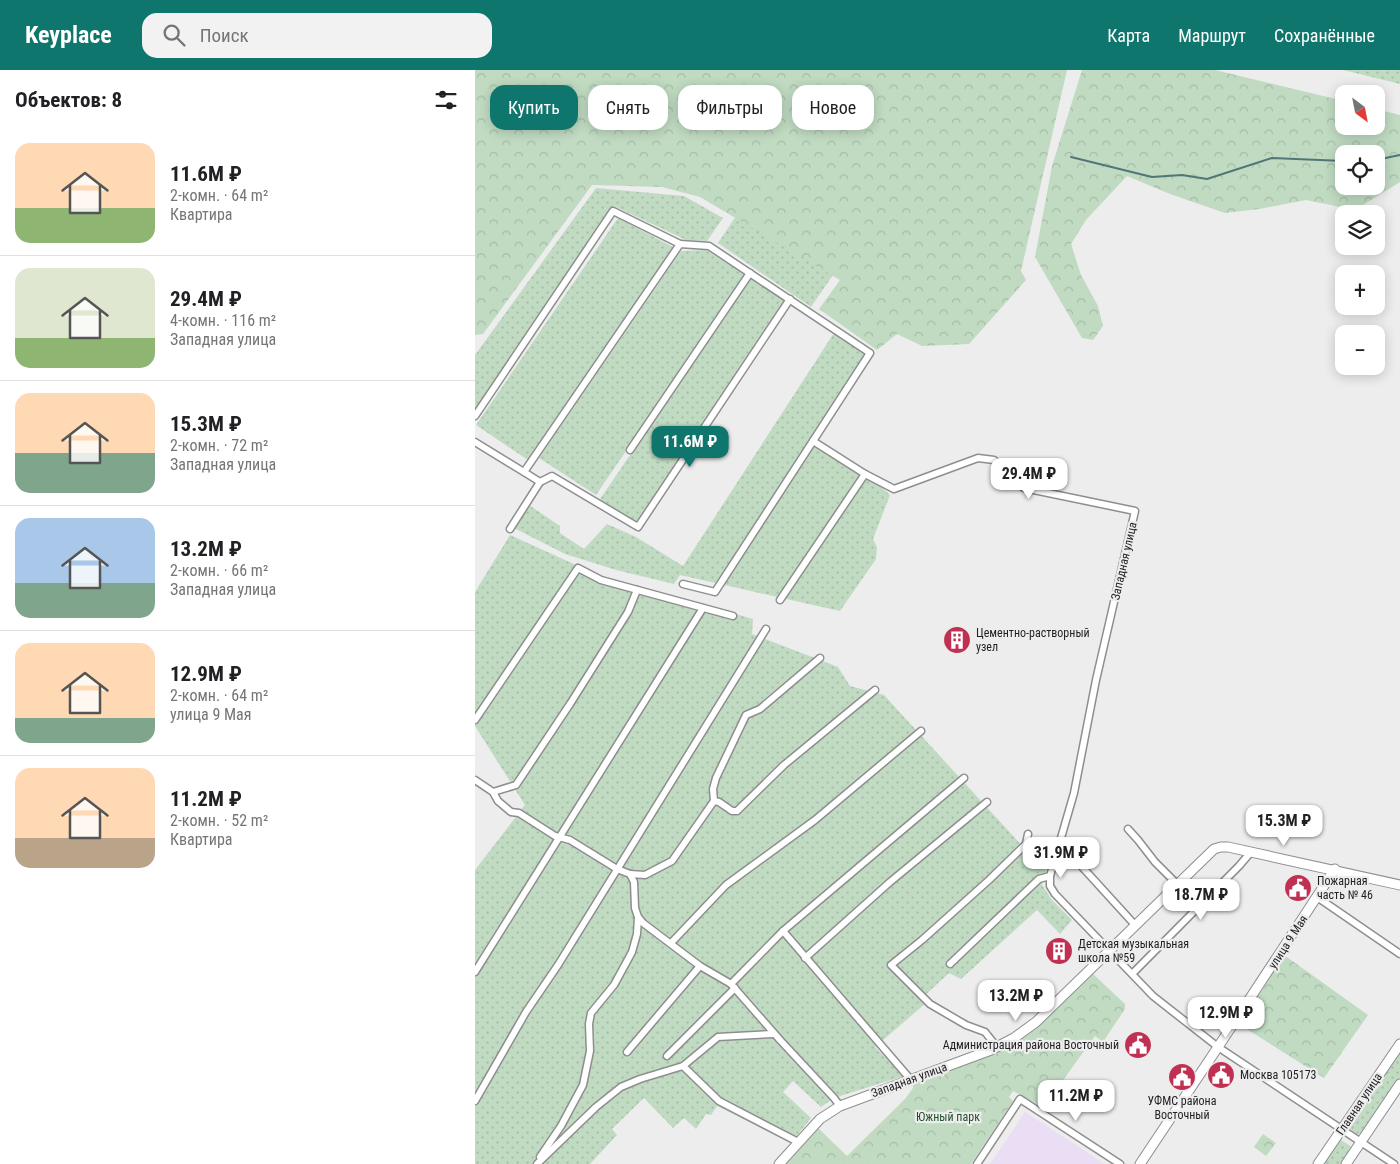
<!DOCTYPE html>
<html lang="ru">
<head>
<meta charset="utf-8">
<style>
	:root { --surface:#fff; --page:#f2f2f2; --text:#202124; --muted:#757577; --line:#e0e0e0; --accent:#0f766e }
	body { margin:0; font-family:"Roboto Condensed",sans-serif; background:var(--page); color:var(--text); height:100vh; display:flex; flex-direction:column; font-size:19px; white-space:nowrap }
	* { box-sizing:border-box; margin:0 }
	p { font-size:16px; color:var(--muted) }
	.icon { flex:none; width:28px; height:28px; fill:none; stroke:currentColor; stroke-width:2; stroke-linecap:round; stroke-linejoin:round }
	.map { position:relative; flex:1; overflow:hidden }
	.drawer { display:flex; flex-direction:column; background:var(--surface); width:475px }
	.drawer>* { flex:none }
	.guide { position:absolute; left:15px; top:15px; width:475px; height:45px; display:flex; gap:10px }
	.needle { width:32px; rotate:148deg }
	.tools { position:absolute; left:860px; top:15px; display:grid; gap:10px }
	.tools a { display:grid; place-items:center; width:50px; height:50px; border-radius:10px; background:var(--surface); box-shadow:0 2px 12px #0003; font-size:25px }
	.price { position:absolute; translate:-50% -42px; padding:0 11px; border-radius:10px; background:#fff; color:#222; font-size:16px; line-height:32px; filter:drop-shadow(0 1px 2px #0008) }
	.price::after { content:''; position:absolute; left:50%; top:30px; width:15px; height:11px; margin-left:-8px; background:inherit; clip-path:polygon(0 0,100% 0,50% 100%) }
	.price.active { background:var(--accent); color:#fff }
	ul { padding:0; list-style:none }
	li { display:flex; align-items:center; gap:15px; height:125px; padding:0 15px }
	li+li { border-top:1px solid var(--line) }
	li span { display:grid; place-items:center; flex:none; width:140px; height:100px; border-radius:15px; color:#555 }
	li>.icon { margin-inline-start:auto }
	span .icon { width:60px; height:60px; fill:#fffc; stroke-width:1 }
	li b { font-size:21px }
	h2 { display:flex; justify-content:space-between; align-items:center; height:60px; padding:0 15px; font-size:21px }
	.tag { padding:0 18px; border-radius:15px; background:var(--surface); box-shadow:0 2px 12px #0003; font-size:18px; line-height:45px }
	.tag.active { background:var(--accent); color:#fff }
	header { display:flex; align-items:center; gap:30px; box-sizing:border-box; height:70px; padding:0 25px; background:var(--accent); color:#fff }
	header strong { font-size:24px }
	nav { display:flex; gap:28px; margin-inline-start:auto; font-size:18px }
	.search { width:350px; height:45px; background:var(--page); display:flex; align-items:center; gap:12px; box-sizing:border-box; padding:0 18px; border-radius:15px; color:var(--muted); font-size:19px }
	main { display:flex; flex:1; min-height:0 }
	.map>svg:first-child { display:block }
</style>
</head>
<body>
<header>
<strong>Keyplace</strong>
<div class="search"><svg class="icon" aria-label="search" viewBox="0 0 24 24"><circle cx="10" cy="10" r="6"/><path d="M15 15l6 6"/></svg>Поиск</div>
<nav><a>Карта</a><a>Маршрут</a><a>Сохранённые</a></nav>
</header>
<main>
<section class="drawer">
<h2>Объектов: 8<svg class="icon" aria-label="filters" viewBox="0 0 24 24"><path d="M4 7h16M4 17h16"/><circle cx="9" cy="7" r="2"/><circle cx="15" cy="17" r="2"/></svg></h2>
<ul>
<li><span style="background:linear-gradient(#ffd9b3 65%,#8fb573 0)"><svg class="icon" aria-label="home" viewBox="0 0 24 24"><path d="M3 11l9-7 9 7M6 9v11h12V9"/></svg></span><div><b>11.6M ₽</b><p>2-комн. · 64 m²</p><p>Квартира</p></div></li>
<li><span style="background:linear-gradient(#dfe7d0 70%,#8fb573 0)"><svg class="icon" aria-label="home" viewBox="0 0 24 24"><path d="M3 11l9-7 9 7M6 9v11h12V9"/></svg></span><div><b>29.4M ₽</b><p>4-комн. · 116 m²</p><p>Западная улица</p></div></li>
<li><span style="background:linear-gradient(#ffd9b3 60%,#7fa58c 0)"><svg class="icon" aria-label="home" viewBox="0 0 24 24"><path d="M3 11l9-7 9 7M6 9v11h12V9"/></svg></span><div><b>15.3M ₽</b><p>2-комн. · 72 m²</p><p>Западная улица</p></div></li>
<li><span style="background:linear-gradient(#a9c7e8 65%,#7fa58c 0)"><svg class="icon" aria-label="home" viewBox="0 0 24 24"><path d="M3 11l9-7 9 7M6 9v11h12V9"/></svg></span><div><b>13.2M ₽</b><p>2-комн. · 66 m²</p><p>Западная улица</p></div></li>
<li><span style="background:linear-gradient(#ffd9b3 75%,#7fa58c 0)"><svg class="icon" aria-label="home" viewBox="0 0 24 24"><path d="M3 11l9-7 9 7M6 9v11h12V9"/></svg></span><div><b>12.9M ₽</b><p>2-комн. · 64 m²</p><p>улица 9 Мая</p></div></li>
<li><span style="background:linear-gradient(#ffd9b3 70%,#b9a48a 0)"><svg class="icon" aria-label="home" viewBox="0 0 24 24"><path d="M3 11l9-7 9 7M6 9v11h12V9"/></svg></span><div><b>11.2M ₽</b><p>2-комн. · 52 m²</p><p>Квартира</p></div></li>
</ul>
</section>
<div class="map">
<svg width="925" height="1094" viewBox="0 0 925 1094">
	<defs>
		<pattern id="grass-dots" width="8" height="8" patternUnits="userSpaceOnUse" patternTransform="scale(1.25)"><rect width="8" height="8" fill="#c0dbc2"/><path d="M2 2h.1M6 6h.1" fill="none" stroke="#a5bca6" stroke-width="1.8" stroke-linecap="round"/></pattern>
		<pattern id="forest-crowns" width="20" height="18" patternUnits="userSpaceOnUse" patternTransform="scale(1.25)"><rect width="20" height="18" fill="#c0dbc2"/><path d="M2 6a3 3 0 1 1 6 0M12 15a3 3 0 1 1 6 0" fill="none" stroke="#a5bca6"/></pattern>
	</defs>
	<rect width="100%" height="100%" fill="#ededee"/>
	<path fill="#e9def3" d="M550 1042 609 1080 629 1094H515Z"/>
	<g fill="url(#grass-dots)">
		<path d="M868 0H925V14Z"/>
		<path d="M121 118 209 126 248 148 232 171 211 170 139 136 0 342V285Z"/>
		<path d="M265 140 358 205 336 237 243 173Z"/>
		<path d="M143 148 198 177 53 390 1 355Z"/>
		<path d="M231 180 271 205 121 425 64 388 206 181Z"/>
		<path d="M276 208 311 231 162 453 125 429Z"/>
		<path d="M359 263 390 284 334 371 404 415 415 425 398 469 402 477 401 489 365 541 205 505 199 514 141 500 90 484 39 458 54 435 85 456V463L109 479 132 454 161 467 208 496Z"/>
		<path d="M35 465 121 504 278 549 277 564 363 597 375 616 409 625 550 779 571 799 567 815 577 830 597 850 585 864 562 840 486 909 474 903 446 929 451 933 400 977 429 1006 359 1028 346 1037 318 1011 308 1022 336 1048 316 1073 242 1036 236 1045 231 1044 221 1059 209 1048 198 1058 169 1028 137 1059 142 1065 115 1094H0V800L50 735 0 656V522Z"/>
		<path d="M925 978V1009L889 1063 882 1064 875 1059 873 1056Z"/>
		<path d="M862 1070H866L877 1077 868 1094H847Z"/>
	</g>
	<g fill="url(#forest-crowns)" fill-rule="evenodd">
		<path d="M0 0H592L546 201 551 210 494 274 447 276 422 264 402 280 344 239 365 210 225 127 187 117 117 115 8 264 0 265Z"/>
		<path d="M607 0H740L869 31V56H901V39L925 45V112L880 140 831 130 784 139 750 143 695 124 652 106 611 150 596 174 606 205 623 236 628 256 618 270 607 268 560 187 577 96ZM869 84H901V116H869Z"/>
		<path d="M809 885 893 945 849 1008 764 954Z"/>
		<path d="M617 903 650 934V939L628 972 620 966 583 1017 577 1016 564 1035 538 1021 534 1027 538 1031 496 1094H310L342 1057 372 1086 430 1029 438 1018 439 1010C473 999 510 991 540 972 569 954 592 927 617 903Z"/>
		<path d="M788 1064 801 1073 791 1086 779 1077Z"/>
	</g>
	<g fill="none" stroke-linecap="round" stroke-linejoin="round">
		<g stroke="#527677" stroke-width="2">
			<path d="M596 87 677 107 707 105 732 109 797 88 869 91"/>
			<path d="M901 90 925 85"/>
		</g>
		<g stroke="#8e8e8f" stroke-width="9">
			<g id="street">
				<path d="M0 346 138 141 205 174"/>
				<path d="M0 372 49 402"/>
				<path d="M155 380 275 203"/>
				<path d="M65 412 77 406 163 457 315 229"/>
				<path d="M35 459 65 412 49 402 205 174 234 176 395 283 338 371 390 404 419 419 503 388 519 390 541 413 549 418 660 441 621 610 599 723 575 806V816L580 824 678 926 743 977 919 1094"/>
				<path d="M208 514 240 522 338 371"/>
				<path d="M305 530 390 404"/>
				<path d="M0 650 103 498 126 510 258 546"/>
				<path d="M0 710 18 722 23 731 36 742 44 743 80 766 95 770 142 799 155 804 159 812 160 838 163 847 168 853 225 896 256 914 305 970 359 1028 365 1036"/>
				<path d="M18 722 41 715 95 634 153 542 162 520"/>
				<path d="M239 731 238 719 241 708 271 645 285 639 345 588"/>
				<path d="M653 759 663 770 680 792 702 814"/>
				<path d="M599 788 660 855"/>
				<path d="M155 804 170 805 197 791 239 731 244 732 257 741H262L309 695 400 620"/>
				<path d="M842 827 925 884"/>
				<path d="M308 861 436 1010"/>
				<path d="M196 873 251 815 340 750 446 661"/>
				<path d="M330 888 415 812 512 732"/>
				<path d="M475 894 564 809 575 806"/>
				<path d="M0 902 228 538"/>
				<path d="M658 903 764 796 776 782"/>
				<path d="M256 914 308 861 489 708"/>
				<path d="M519 979 518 972 510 962 491 955 455 934 416 895 447 870 514 810 551 774 553 764"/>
				<path d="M152 982 225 896"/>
				<path d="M192 986 260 918"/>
				<path d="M208 996 244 1031 323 1072"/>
				<path d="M0 1031 51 942 83 895 291 559"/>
				<path d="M65 1087 86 1056 108 1015 115 981 114 954 116 943 139 915 157 882 162 864 163 847"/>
				<path d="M62 1094 121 1037 146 1017 165 1009 208 996 243 967 298 964"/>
				<path d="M502 1094 545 1029 645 1094"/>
			</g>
		</g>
		<g stroke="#8e8e8f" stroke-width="11">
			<g id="secondary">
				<path d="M304 1094 345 1049 365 1036 516 980 539 968 561 952 739 779 746 777H753L925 815"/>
				<path d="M665 1094 743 977 860 799"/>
				<path d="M843 1094 925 974"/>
				<path d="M871 1094 925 1014"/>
			</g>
		</g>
		<use href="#street" stroke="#fff" stroke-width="6"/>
		<use href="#secondary" stroke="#fff" stroke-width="9"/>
	</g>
	<defs>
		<g id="building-disc" transform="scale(1.4375)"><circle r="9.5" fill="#c03053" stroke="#ededee"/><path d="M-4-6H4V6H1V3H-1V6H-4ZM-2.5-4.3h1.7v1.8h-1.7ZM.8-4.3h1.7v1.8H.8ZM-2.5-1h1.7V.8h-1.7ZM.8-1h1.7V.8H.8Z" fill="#fff"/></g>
		<g id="civic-disc" transform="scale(1.4375)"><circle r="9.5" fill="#c03053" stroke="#ededee"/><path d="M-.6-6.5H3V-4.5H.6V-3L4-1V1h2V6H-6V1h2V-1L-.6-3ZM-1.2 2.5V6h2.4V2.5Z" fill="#fff"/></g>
	</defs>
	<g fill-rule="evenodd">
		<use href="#building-disc" x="482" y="570"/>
		<use href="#civic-disc" x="823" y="818"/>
		<use href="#building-disc" x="584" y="881"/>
		<use href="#civic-disc" x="663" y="975"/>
		<use href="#civic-disc" x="746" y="1005"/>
		<use href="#civic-disc" x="707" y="1007"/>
	</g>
	<g text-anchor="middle" stroke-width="4.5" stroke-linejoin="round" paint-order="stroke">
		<g font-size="12" fill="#1f1f20" stroke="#ededee">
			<text transform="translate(649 491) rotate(-77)" y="4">Западная улица</text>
			<text transform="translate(813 872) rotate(-57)" y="4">улица 9 Мая</text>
			<text transform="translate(434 1010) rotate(-20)" y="4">Западная улица</text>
			<text transform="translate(884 1034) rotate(-56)" y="4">Главная улица</text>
		</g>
		<g font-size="12" fill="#1f1f20" stroke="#ededee" text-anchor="start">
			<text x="501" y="567">Цементно-растворный<tspan x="501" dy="14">узел</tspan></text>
			<text x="842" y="815">Пожарная<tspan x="842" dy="14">часть № 46</tspan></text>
			<text x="603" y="878">Детская музыкальная<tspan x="603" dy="14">школа №59</tspan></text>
			<text x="644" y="979" text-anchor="end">Администрация района Восточный</text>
			<text x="765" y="1009">Москва 105173</text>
			<text x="707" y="1035" text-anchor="middle">УФМС района<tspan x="707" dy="14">Восточный</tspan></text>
		</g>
		<g font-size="12" fill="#205128" stroke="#ededee">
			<text x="473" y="1051">Южный парк</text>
		</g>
	</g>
</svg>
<div class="tools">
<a><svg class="needle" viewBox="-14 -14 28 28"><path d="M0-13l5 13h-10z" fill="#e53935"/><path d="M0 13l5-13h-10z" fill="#757577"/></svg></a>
<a><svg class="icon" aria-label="locate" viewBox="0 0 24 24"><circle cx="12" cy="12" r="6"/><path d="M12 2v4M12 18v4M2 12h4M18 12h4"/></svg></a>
<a><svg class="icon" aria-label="layers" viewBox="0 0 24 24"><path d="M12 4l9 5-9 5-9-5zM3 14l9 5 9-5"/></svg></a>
<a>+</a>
<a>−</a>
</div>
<b class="price active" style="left:215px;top:398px">11.6M ₽</b>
<b class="price" style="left:554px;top:430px">29.4M ₽</b>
<b class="price" style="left:809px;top:777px">15.3M ₽</b>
<b class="price" style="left:586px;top:809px">31.9M ₽</b>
<b class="price" style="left:726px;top:851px">18.7M ₽</b>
<b class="price" style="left:541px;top:952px">13.2M ₽</b>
<b class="price" style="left:751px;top:969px">12.9M ₽</b>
<b class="price" style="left:601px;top:1052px">11.2M ₽</b>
<div class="guide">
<a class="tag active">Купить</a>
<a class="tag">Снять</a>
<a class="tag">Фильтры</a>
<a class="tag">Новое</a>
</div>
</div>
</main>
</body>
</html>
